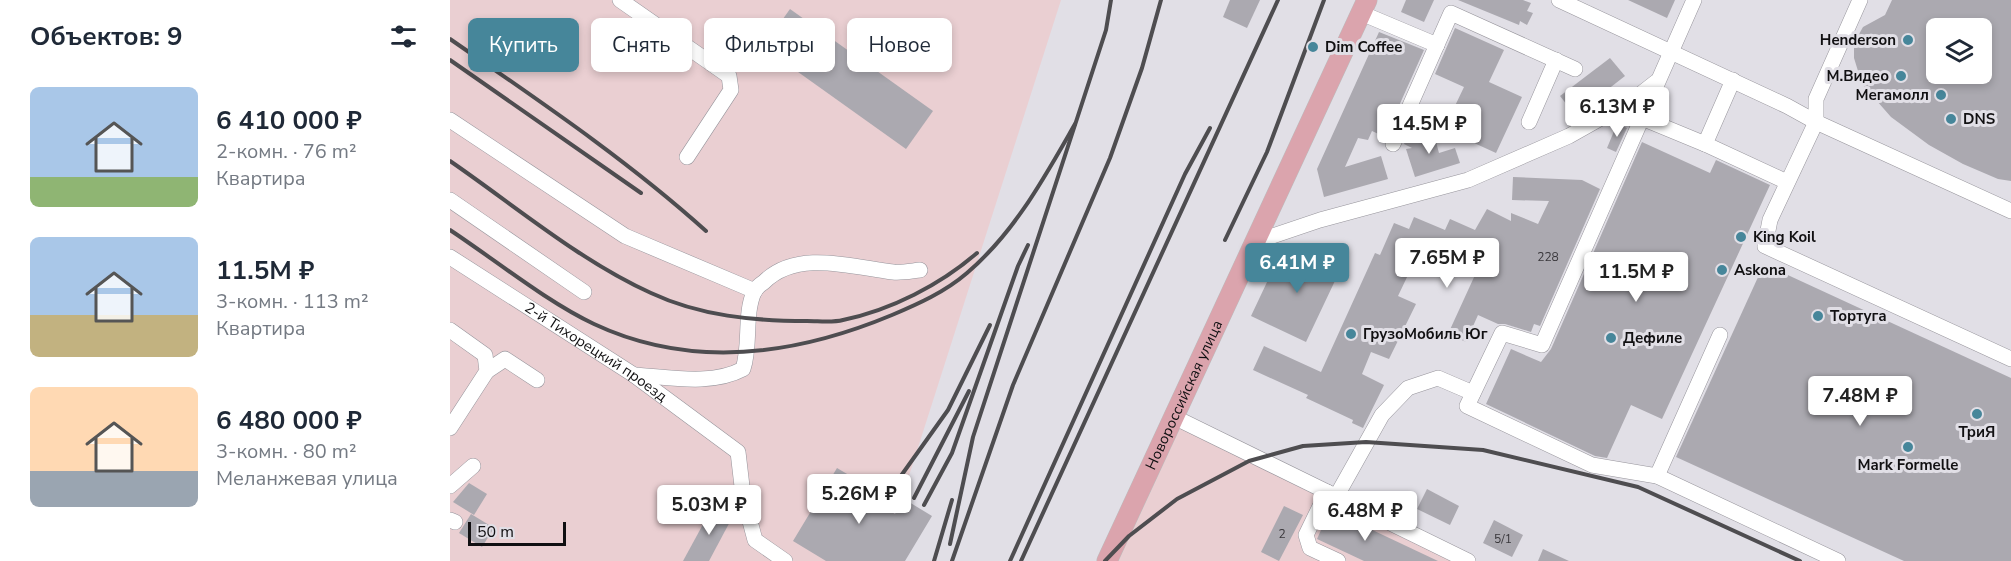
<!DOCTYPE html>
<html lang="ru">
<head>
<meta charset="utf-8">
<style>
	:root { --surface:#fff; --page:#f2f2f3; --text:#1f2937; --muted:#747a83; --accent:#46869a }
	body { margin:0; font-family:"Nunito Sans",sans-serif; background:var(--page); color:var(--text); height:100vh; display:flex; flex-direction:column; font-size:22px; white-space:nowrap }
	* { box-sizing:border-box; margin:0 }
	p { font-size:20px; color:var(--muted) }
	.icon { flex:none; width:33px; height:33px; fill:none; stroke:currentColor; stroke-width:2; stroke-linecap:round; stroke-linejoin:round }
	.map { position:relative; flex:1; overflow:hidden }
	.details { display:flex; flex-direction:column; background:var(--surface); width:450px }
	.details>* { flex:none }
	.banner { position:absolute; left:18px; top:18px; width:570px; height:54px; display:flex; gap:12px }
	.tools { position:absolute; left:1476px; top:18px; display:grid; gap:12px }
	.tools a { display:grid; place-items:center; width:66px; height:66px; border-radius:9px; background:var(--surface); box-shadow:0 3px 9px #0003; font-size:30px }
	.scale { position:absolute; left:18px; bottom:15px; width:98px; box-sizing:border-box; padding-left:6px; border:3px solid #111012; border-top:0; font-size:16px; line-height:21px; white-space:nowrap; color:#111012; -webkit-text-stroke:4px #e1dfe6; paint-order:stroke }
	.price { position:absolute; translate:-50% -51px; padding:0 14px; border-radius:6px; background:#fff; color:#222; font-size:20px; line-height:39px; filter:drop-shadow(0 2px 3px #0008) }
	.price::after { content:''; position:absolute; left:50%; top:36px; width:18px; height:14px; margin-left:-9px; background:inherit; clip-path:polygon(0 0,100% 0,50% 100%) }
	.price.active { background:var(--accent); color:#fff }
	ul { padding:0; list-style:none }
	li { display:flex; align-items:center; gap:18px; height:150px; padding:0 30px }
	li span { display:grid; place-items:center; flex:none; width:168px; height:120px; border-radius:9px; color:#555 }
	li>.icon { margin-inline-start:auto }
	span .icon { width:72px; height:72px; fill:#fffc; stroke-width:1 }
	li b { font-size:26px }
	h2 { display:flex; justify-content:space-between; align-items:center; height:72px; padding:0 30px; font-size:26px }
	.pill { padding:0 21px; border-radius:9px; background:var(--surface); box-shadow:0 3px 9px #0003; font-size:21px; line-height:54px }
	.pill.active { background:var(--accent); color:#fff }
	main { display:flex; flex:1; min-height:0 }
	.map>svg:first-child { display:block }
</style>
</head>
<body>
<main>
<section class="details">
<h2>Объектов: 9<svg class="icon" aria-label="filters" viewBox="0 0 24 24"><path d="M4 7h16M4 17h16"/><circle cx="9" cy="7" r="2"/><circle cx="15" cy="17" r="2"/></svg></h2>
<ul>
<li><span style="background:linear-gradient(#a9c7e8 75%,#8fb573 0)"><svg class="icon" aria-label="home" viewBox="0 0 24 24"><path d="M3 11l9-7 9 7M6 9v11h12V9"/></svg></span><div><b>6 410 000 ₽</b><p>2-комн. · 76 m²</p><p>Квартира</p></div></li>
<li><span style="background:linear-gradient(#a9c7e8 65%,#c2b280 0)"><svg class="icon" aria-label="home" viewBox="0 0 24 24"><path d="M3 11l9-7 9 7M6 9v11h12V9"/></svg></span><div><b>11.5M ₽</b><p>3-комн. · 113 m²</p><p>Квартира</p></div></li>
<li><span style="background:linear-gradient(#ffd9b3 70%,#9aa5b1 0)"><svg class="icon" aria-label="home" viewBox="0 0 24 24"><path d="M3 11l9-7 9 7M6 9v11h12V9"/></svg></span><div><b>6 480 000 ₽</b><p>3-комн. · 80 m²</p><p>Меланжевая улица</p></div></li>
</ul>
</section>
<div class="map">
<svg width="1561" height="561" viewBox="0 0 1561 561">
	<rect width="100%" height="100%" fill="#e1dfe6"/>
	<g fill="#eacfd2">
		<path d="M0 0H611L457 482 425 561H0Z"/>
		<path d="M728 425 1006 561H668Z"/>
	</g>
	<g fill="#aba9b0" fill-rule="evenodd">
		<path d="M780 0H810L797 28 773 17Z"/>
		<path d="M956 0H984L974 22 951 12Z"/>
		<path d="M1008 0H1073L1081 3 1077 11 1083 13 1077 25 1070 21 1069 25Z"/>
		<path d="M1178 0H1225L1217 18Z"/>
		<path d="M1442 0H1561V181L1548 179 1513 164 1479 145 1441 117 1412 84 1404 58V43L1413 27 1435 15ZM1486 28H1532V74H1486Z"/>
		<path d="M340 9 483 111 456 149 313 47Z"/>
		<path d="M1005 28 1054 50 1039 82 1072 97 1046 153 1011 137 1020 118 1003 110 1014 87 985 74Z"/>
		<path d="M929 32 974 50 935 137 922 131 918 140 908 138 895 167 931 156 938 179 874 197 867 169Z"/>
		<path d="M1160 58 1175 76 1125 115 1110 96Z"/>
		<path d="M1167 124 1177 128 1166 152 1157 148Z"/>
		<path d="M983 131 989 153 1005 148 1010 163 965 177 956 149 962 148 954 144 956 139Z"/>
		<path d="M1192 142 1260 173 1266 160 1320 185 1212 419 1181 405 1157 458 1145 456 1036 404 1061 349 1091 362 1101 349Z"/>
		<path d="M1063 177 1132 180 1150 189 1090 326 1084 324 1081 332 1055 324H1048L1028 315 1016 342 998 334 1025 275 969 252 948 296 966 304 939 359 921 352 912 374 934 385 913 428 902 423 903 420 856 398 858 395 803 370 814 346 871 372 925 253 930 255 944 223 959 229 964 217 995 230 1000 219 1025 230 1037 209 1061 221V213L1088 224 1099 201 1062 200Z"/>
		<path d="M855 249 892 266 856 342 801 316 827 261 835 265 840 254 850 259Z"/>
		<path d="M1314 264 1561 378V561H1454L1226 457Z"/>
		<path d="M387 468 414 484 409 492 445 514 454 499 482 516 455 561H376L343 541Z"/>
		<path d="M19 483 37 494 24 515 3 502Z"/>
		<path d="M977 489 1009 506 1000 525 967 509Z"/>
		<path d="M263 506 283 516 259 561H233Z"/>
		<path d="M834 506 853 515 829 561 811 552Z"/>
		<path d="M880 510 988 561H914L867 539Z"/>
		<path d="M21 514 44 528 32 547 9 533Z"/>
		<path d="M1044 520 1073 535 1062 557 1033 543Z"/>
		<path d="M1093 549 1119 561H1088Z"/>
	</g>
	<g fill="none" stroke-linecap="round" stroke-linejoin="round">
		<g stroke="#97959c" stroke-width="16">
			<g id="minor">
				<path d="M170 0 279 76 281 90 237 157"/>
				<path d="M1109 0 1337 106 1366 122 1561 211"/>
				<path d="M1244 0 1092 345 1052 333 1017 406 1142 465 1207 476 1388 561"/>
				<path d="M1410 0 1366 99V122L1320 220 1315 246 1561 359"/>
				<path d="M911 13 987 45"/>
				<path d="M1283 80 1255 144 1337 182"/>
				<path d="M1192 118 1255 144"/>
				<path d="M0 120 175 236 305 291"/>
				<path d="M1079 122 1106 60"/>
				<path d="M943 144 1001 13 1125 69"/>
				<path d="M0 200 134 292"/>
				<path d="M805 242 870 220 1018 180 1119 136 1183 100 1206 82"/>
				<path id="s1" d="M0 257 184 375 288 452 293 495 305 540 335 561"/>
				<path d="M0 330 35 355 37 371 0 428"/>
				<path d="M37 371 55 359 87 380"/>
				<path d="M184 375C219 377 261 386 293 369 301 345 294 315 304 292 306 288 311 284 314 282 347 249 402 267 443 272 451 273 461 271 470 270"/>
				<path d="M724 417 1018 561"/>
				<path d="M1207 476 1270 335"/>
				<path d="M0 486 23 466"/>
				<path d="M877 492 856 535 860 548 888 561"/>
				<path d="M886 497 932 415 958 388 988 378 1023 393"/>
				<path d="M0 520 5 522"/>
			</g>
		</g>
		<g stroke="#bcbcbd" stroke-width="21">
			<g id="major">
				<path id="s2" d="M657 561 917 0"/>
			</g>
		</g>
		<use href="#minor" stroke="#fff" stroke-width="15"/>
		<use href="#major" stroke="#dba4ad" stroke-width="20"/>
		<g stroke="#4e4d50" stroke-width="4">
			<path d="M0 39C88 100 176 159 256 231"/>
			<path d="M0 60 191 193"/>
			<path d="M0 161C64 205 130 261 201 293 250 316 304 321 357 321 369 321 382 323 393 320 441 310 490 285 527 253"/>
			<path d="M0 230C44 259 97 302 144 324 242 370 346 355 442 315 468 304 495 292 517 273 565 232 594 178 625 124"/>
			<path d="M775 240 817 152 874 0"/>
			<path d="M438 494 498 410 540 325"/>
			<path d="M464 498 519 391"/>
			<path d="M474 505 502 453 568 266 578 245"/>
			<path d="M500 544 523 437 656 30 661 0"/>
			<path d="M484 561 502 500"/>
			<path d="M502 561 563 385 660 158 692 68 711 0"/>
			<path d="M560 561 735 174 760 128"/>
			<path d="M571 561 828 0"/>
			<path d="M655 561 679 536 727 499 799 461 853 446 916 442 1033 450 1188 487 1350 561"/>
		</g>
	</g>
	<g fill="#46869a" stroke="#e1dfe6" stroke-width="2">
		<circle cx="1458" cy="40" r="6"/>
		<circle cx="863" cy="47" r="6"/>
		<circle cx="1451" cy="76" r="6"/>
		<circle cx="1491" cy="95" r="6"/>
		<circle cx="1501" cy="119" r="6"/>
		<circle cx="1291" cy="237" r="6"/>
		<circle cx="1272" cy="270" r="6"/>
		<circle cx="1368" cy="316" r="6"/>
		<circle cx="901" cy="334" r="6"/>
		<circle cx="1161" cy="338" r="6"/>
		<circle cx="1527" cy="414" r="6"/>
		<circle cx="1458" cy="447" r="6"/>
	</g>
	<g text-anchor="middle" stroke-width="6" stroke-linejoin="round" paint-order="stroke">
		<g font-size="12" fill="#38363a">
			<text x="1098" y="261">228</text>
			<text x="832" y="538">2</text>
			<text x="1053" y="543">5/1</text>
		</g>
		<g font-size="15" font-weight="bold" fill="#111012" stroke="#e1dfe6" text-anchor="start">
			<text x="1446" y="45" text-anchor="end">Henderson</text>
			<text x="875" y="52">Dim Coffee</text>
			<text x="1439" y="81" text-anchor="end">М.Видео</text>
			<text x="1479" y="100" text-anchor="end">Мегамолл</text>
			<text x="1513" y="124">DNS</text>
			<text x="1303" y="242">King Koil</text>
			<text x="1284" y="275">Askona</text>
			<text x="1380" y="321">Тортуга</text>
			<text x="913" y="339">ГрузоМобиль Юг</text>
			<text x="1173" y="343">Дефиле</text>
			<text x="1527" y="437" text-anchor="middle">ТриЯ</text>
			<text x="1458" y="470" text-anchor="middle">Mark Formelle</text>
		</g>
		<g font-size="15" fill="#111012" stroke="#e1dfe6">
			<text dy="5" stroke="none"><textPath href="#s1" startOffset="174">2-й Тихорецкий проезд</textPath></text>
			<text dy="5" stroke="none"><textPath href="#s2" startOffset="183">Новороссийская улица</textPath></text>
		</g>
	</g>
</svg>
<div class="tools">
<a><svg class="icon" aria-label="layers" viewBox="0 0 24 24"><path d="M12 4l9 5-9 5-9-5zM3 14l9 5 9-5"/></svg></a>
</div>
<div class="scale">50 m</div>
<b class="price" style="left:1167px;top:138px">6.13M ₽</b>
<b class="price" style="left:979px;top:155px">14.5M ₽</b>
<b class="price" style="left:997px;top:289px">7.65M ₽</b>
<b class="price active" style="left:847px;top:294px">6.41M ₽</b>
<b class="price" style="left:1186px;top:303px">11.5M ₽</b>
<b class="price" style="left:1410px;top:427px">7.48M ₽</b>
<b class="price" style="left:409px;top:525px">5.26M ₽</b>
<b class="price" style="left:259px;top:536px">5.03M ₽</b>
<b class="price" style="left:915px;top:542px">6.48M ₽</b>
<div class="banner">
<a class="pill active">Купить</a>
<a class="pill">Снять</a>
<a class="pill">Фильтры</a>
<a class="pill">Новое</a>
</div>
</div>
</main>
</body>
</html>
